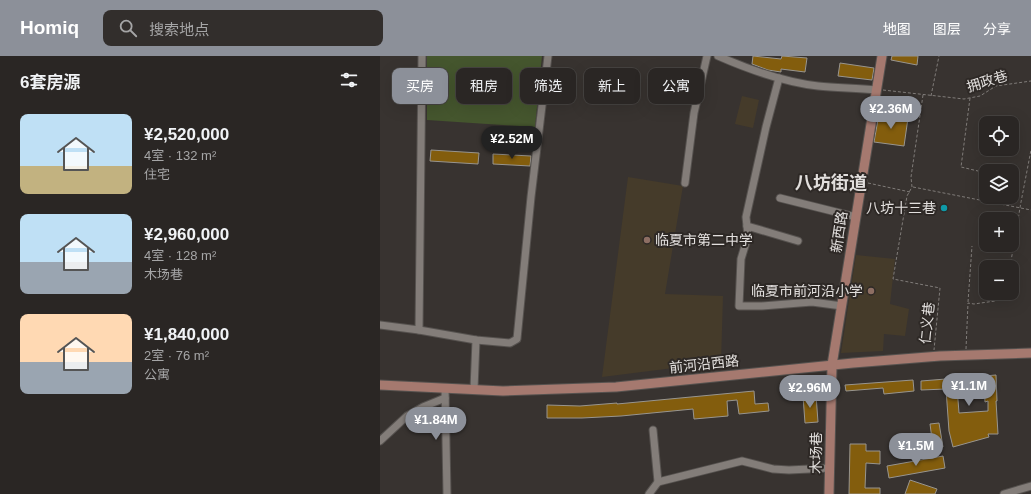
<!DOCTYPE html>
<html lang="zh">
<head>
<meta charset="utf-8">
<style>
	:root { --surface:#2a2624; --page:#322e2c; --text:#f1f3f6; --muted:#a5a5a6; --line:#464341; --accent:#8c9099 }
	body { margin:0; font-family:Arial,"Noto Sans SC",sans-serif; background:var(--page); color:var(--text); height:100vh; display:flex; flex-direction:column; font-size:15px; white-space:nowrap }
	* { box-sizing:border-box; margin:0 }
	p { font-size:13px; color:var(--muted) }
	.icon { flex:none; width:22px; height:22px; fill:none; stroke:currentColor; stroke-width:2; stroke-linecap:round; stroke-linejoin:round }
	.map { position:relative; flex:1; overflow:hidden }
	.panel { display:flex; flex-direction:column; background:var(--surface); width:380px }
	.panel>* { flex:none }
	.guide { position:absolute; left:12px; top:12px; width:380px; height:36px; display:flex; gap:8px }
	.buttons { position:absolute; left:599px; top:60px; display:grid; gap:8px }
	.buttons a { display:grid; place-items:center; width:40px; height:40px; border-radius:8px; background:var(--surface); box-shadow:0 4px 16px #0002,0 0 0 1px var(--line); font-size:20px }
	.price { position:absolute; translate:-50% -34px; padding:0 9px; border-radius:14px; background:var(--accent); color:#fff; font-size:13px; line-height:26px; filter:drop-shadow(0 1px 2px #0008) }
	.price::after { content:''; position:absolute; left:50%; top:24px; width:12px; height:9px; margin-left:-6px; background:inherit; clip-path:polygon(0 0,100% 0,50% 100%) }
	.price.current { background:#222; color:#fff }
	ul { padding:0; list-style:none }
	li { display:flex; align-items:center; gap:12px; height:100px; padding:0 20px }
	li span { display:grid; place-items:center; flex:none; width:112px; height:80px; border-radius:8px; color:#555 }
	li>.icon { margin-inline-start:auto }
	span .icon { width:48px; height:48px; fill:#fffc; stroke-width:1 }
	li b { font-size:17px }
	h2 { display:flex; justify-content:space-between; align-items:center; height:48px; padding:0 20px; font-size:17px }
	.tag { padding:0 14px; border-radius:8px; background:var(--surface); box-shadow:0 4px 16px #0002,0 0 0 1px var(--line); font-size:14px; line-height:36px }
	.tag.current { background:var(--accent); color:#fff }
	header { display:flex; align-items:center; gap:24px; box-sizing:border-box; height:56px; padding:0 20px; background:var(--accent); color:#fff }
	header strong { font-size:19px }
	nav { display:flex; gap:22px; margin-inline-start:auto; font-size:14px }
	.search { width:280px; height:36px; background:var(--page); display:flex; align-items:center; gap:10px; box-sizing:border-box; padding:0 14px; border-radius:8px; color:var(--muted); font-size:15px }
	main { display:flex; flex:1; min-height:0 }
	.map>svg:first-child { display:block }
</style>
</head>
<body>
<header>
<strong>Homiq</strong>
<div class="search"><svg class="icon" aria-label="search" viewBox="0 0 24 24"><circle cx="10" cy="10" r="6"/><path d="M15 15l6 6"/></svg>搜索地点</div>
<nav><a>地图</a><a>图层</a><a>分享</a></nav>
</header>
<main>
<section class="panel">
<h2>6套房源<svg class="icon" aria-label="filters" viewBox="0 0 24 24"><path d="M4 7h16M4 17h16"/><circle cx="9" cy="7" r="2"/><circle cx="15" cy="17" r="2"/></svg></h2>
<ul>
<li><span style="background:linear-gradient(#bfe0f5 65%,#c2b280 0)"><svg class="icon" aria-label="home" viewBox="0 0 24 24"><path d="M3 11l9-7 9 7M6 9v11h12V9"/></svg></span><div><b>¥2,520,000</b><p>4室 · 132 m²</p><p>住宅</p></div></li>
<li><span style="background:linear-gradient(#bfe0f5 60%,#9aa5b1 0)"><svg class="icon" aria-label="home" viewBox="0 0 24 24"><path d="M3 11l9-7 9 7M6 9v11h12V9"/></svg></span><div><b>¥2,960,000</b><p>4室 · 128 m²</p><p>木场巷</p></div></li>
<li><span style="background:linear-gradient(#ffd9b3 60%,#9aa5b1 0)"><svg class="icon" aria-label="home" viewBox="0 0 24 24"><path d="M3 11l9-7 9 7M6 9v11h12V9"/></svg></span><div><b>¥1,840,000</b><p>2室 · 76 m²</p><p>公寓</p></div></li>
</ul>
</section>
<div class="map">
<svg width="651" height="438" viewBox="0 0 651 438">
	<rect width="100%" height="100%" fill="#383330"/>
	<g fill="#453b2a">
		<path d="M362 40 379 44 373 72 355 68Z"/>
		<path d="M248 121 303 130 285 238 343 240 341 306 222 321Z"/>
		<path d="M476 199 515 203 510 248 529 253 525 280 504 278 503 295 461 297Z"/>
	</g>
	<path fill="#45562e" d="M47 0H162L155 71 47 64Z"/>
	<g fill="#835d0d" stroke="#98958f" fill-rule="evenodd">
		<path d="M373 0 401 3 402 0 427 2 425 16 401 13V16L388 14 372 8Z"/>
		<path d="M512 0H538L537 9 511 4Z"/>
		<path d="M460 7 494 12 492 24 458 20Z"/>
		<path d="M499 58 528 62 524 90 494 86Z"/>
		<path d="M51 94 99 97 98 108 50 105Z"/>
		<path d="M113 98 151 100 150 110 113 108Z"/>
		<path d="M616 319 617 345H616L618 378H608L609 381 573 391 569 375 566 333 541 334V325ZM604 330 605 346 608 345V355L579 357 577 331Z"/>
		<path d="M533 324 534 335 504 338 503 332 466 335 465 329Z"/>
		<path d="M374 335 375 348 388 347 389 355 359 358 357 344 347 345 348 360 314 363 313 353 241 360 202 362H167V349L200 350 237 347V348Z"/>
		<path d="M436 339 438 366 425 367 423 340Z"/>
		<path d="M559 367 563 391 519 397 518 388 552 383 550 368Z"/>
		<path d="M470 388H486V395H500V408L486 407 485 432H500V438H469Z"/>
		<path d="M563 400 565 412 509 422 507 410Z"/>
		<path d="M530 424 557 433 555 438H525Z"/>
	</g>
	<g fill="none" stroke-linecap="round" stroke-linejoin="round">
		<g stroke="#56524f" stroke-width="9">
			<g id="minor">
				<path d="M338 0C370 14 403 26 438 30 457 32 477 32 496 34"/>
				<path d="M399 22 386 71 366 161 368 180 361 203 359 250H382L432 246 462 250"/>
				<path d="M305 127 314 57 327 0"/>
				<path d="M400 142 476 161"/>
				<path d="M367 170 418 185"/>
				<path d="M0 269 39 274 96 284 130 287 137 283 151 141 168 0"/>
				<path d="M39 274 42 0"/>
				<path d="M65 332 67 438"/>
				<path d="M94 333 96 284"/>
				<path d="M0 385 27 360 43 351 65 342"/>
				<path d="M278 426 362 405 393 413 409 414 450 412"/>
				<path d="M269 438 278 426 273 374"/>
				<path d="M624 438 651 430"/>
			</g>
		</g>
		<g stroke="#56524f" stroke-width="11">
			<g id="major">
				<path d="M0 329 123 335 236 331 473 307 560 300 651 297"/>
				<path d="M449 438 452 309 502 0"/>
			</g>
		</g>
		<g stroke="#807c79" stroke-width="1" stroke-dasharray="3 2" stroke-linecap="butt">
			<path d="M503 34 584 43 600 40 616 30 651 25"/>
			<path d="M543 39 531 121 532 131 527 140 513 223 560 232 554 294"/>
			<path d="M551 40 559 0"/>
			<path d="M590 42 581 111 598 115"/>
			<path d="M488 127 530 136"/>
			<path d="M533 131 651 154"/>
			<path d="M630 211 641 146 651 94"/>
			<path d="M588 246 592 190"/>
			<path d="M586 293 588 247 594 248 615 245 622 237"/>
		</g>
		<use href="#minor" stroke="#837d79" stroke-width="7"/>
		<use href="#major" stroke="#a5796f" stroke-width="9"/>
	</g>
	<circle fill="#0f9aa8" stroke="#2e2926" stroke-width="1.5" cx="564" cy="152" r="4"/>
	<g fill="#8d6e63" stroke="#2e2926" stroke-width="1.5">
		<circle cx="267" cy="184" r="4"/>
		<circle cx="491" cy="235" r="4"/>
	</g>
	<g text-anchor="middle" stroke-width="4" stroke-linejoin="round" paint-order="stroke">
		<g font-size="14" fill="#e2dfdd" stroke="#2e2926">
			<text transform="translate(607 25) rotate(-17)" y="5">拥政巷</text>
			<text transform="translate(459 176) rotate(-81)" y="5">新西路</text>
			<text transform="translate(547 267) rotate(-84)" y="5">仁义巷</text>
			<text transform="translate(324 308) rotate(-6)" y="5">前河沿西路</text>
			<text transform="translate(436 397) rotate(-89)" y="5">木场巷</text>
		</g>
		<g font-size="14" fill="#e2dfdd" stroke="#2e2926" text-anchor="end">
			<text x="556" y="157">八坊十三巷</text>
			<text x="275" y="189" text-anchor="start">临夏市第二中学</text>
			<text x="483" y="240">临夏市前河沿小学</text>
		</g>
		<g font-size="18" font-weight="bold" fill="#e2dfdd" stroke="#2e2926">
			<text x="451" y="133">八坊街道</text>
		</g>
	</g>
</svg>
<div class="buttons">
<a><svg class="icon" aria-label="locate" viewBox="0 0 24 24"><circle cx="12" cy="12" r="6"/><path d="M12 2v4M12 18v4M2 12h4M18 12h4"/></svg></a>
<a><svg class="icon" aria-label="layers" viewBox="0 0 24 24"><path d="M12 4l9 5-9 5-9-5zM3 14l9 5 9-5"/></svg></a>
<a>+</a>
<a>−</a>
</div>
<b class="price" style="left:511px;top:74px">¥2.36M</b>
<b class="price current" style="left:132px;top:104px">¥2.52M</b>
<b class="price" style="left:589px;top:351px">¥1.1M</b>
<b class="price" style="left:430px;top:353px">¥2.96M</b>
<b class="price" style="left:56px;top:385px">¥1.84M</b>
<b class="price" style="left:536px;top:411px">¥1.5M</b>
<div class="guide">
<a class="tag current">买房</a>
<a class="tag">租房</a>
<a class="tag">筛选</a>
<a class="tag">新上</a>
<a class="tag">公寓</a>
</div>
</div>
</main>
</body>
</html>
